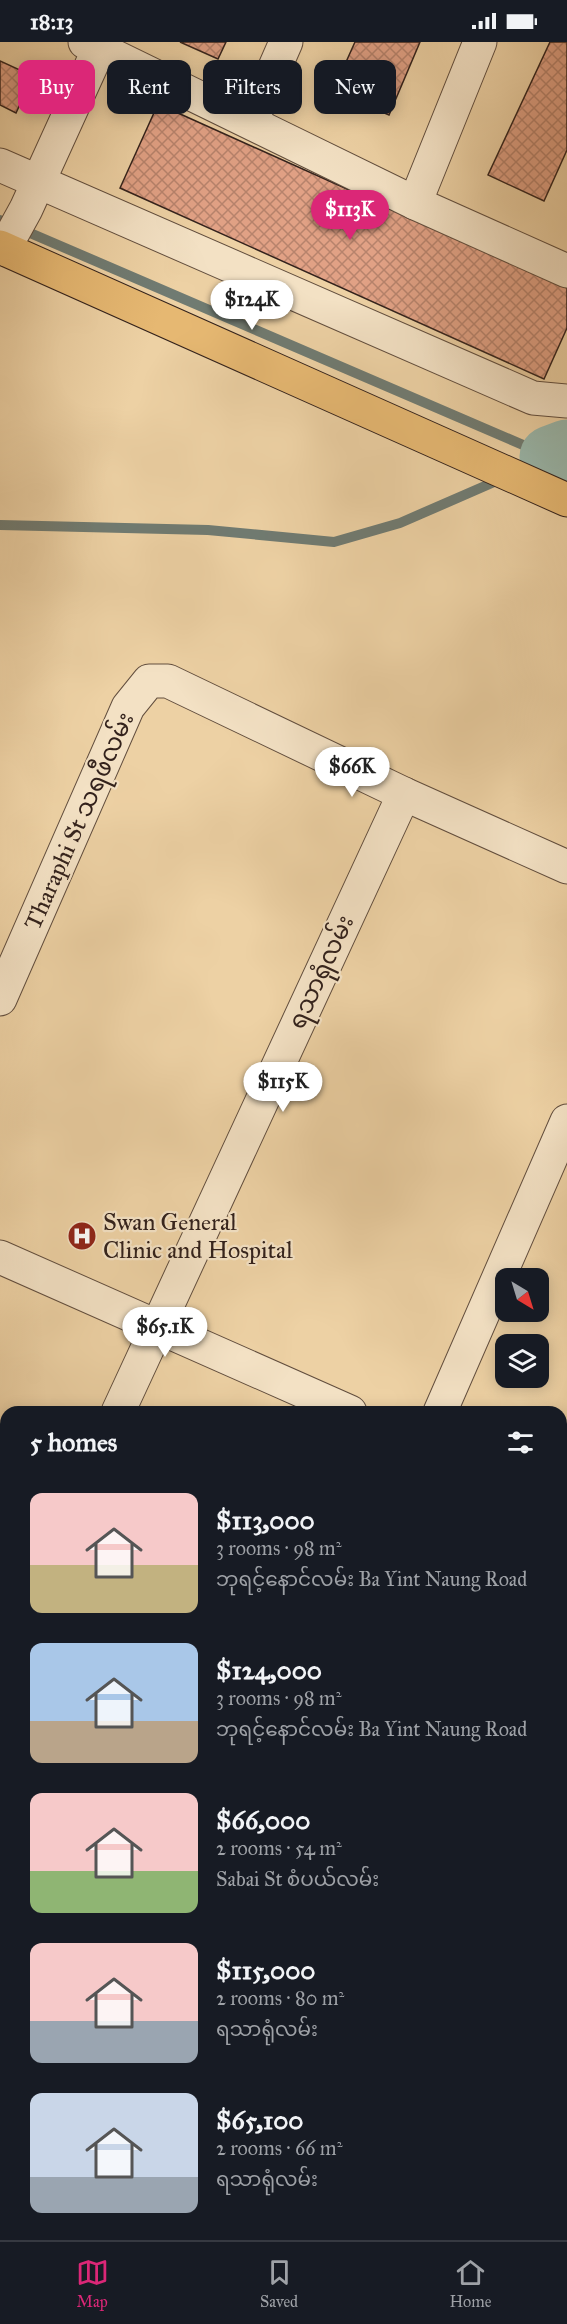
<!DOCTYPE html>
<html lang="en">
<head>
<meta charset="utf-8">
<style>
	:root { --surface:#171b24; --page:#20242c; --text:#f1f3f6; --muted:#9ea1a6; --line:#363941; --accent:#db2777 }
	body { margin:0; font-family:"IM FELL Great Primer","Noto Sans Myanmar",serif; background:var(--page); color:var(--text); height:100vh; display:flex; flex-direction:column; font-size:22px; white-space:nowrap }
	* { box-sizing:border-box; margin:0 }
	p { font-size:20px; color:var(--muted) }
	.icon { flex:none; width:33px; height:33px; fill:none; stroke:currentColor; stroke-width:2; stroke-linecap:round; stroke-linejoin:round }
	.map { position:relative; flex:1; overflow:hidden }
	.sheet { position:absolute; left:0px; top:1364px; width:567px; height:836px; display:flex; flex-direction:column; background:var(--surface); border-radius:18px 18px 0 0; box-shadow:0 3px 15px #0003 }
	.sheet>* { flex:none }
	.top-card { position:absolute; left:18px; top:18px; width:531px; height:54px; display:flex; gap:12px }
	.needle { width:39px; rotate:142deg }
	.tools { position:absolute; left:495px; top:1226px; display:grid; gap:12px }
	.tools a { display:grid; place-items:center; width:54px; height:54px; border-radius:12px; background:var(--surface); box-shadow:0 3px 15px #0003; font-size:30px }
	.price { position:absolute; translate:-50% -51px; padding:0 14px; border-radius:21px; background:#fff; color:#222; font-size:20px; line-height:39px; filter:drop-shadow(0 2px 3px #0008) }
	.price::after { content:''; position:absolute; left:50%; top:36px; width:18px; height:14px; margin-left:-9px; background:inherit; clip-path:polygon(0 0,100% 0,50% 100%) }
	.price.selected { background:var(--accent); color:#fff }
	ul { padding:0; list-style:none }
	li { display:flex; align-items:center; gap:18px; height:150px; padding:0 30px }
	li span { display:grid; place-items:center; flex:none; width:168px; height:120px; border-radius:12px; color:#555 }
	li>.icon { margin-inline-start:auto }
	span .icon { width:72px; height:72px; fill:#fffc; stroke-width:1 }
	li b { font-size:26px }
	h2 { display:flex; justify-content:space-between; align-items:center; height:72px; padding:0 30px; font-size:26px }
	.tag { padding:0 21px; border-radius:12px; background:var(--surface); box-shadow:0 3px 15px #0003; font-size:21px; line-height:54px }
	.tag.selected { background:var(--accent); color:#fff }
	.status { display:flex; justify-content:space-between; align-items:center; height:42px; padding:0 30px; background:var(--surface); direction:ltr }
	.status svg { height:16px; fill:currentColor }
	.dock { display:flex; justify-content:space-around; align-items:center; height:84px; border-top:2px solid var(--line); background:var(--surface); font-size:16px; color:var(--muted) }
	.dock a { display:grid; justify-items:center; gap:3px }
	.dock .selected { color:var(--accent) }
	.map>svg:first-child { display:block }
</style>
</head>
<body>
<div class="status"><b>18:13</b><svg viewBox="0 0 49 12"><path d="M0 12V9h3v3zM5 12V6h3v6zM10 12V3h3v9zM15 12V0h3v12zM26 1h20v11H26zM47 4h2v5h-2z"/></svg></div>
<div class="map">
<svg width="567" height="2198" viewBox="0 0 567 2198">
	<defs>
		<pattern id="building-cross-hatch" width="8" height="8" patternUnits="userSpaceOnUse" patternTransform="scale(1.5)"><rect width="8" height="8" fill="#e1a185"/><path d="M0 0l8 8M0 8l8-8" fill="none" stroke="#b7836c"/></pattern>
	</defs>
	<rect width="100%" height="100%" fill="#edd1a4"/>
	<filter id="stains"><feTurbulence type="fractalNoise" baseFrequency=".00333" numOctaves="4"/><feColorMatrix values="0 0 0 0 .2 0 0 0 0 .09 0 0 0 0 .02 0 0 0 .5 -.17"/></filter>
	<radialGradient id="worn" r=".72"><stop offset=".6" stop-color="#630" stop-opacity="0"/><stop offset="1" stop-color="#630" stop-opacity=".3"/></radialGradient>
	<g fill="none" stroke-linecap="round" stroke-linejoin="round">
		<g stroke="#707b72" stroke-width="10">
			<path d="M0 178 551 415"/>
			<path d="M518 429 551 415"/>
			<path d="M0 483 208 488 334 500 400 481 501 437"/>
		</g>
		<path stroke="#99b7ab" stroke-width="63" d="M551 415 567 409"/>
	</g>
	<g fill="url(#building-cross-hatch)" stroke="#33221c" stroke-width="1.5">
		<path d="M180 0H226L218 17Z"/>
		<path d="M355 0H420L389 73 333 49Z"/>
		<path d="M550 0H567V108L544 159 488 133Z"/>
		<path d="M0 19 33 34 16 71 0 63Z"/>
		<path d="M158 62 567 246V286L544 337 120 146Z"/>
	</g>
	<g fill="none" stroke-linecap="round" stroke-linejoin="round">
		<g stroke="#624e3e" stroke-width="35">
			<g id="minor">
				<path d="M85 0 415 161 567 229"/>
				<path d="M251 80 286 0"/>
				<path d="M0 123 533 356 567 359"/>
				<path d="M415 161 480 0"/>
				<path d="M4 207 26 167 102 0"/>
				<path d="M0 957 128 665 149 639H168L404 752 567 825"/>
				<path d="M0 1215 350 1370"/>
				<path d="M118 1370 404 752"/>
				<path d="M440 1370 567 1079"/>
				<path d="M561 1454 567 1457"/>
				<path d="M0 1630 6 1617"/>
				<path d="M561 1767 567 1770"/>
				<path d="M561 2025 567 2027"/>
				<path d="M73 2198 75 2193"/>
				<path d="M406 2198 408 2193"/>
			</g>
		</g>
		<g stroke="#33221c" stroke-width="35">
			<path id="major" d="M0 205 567 458"/>
		</g>
		<use href="#minor" stroke="#f3e1c4" stroke-width="33"/>
		<use href="#major" stroke="#e6b872" stroke-width="33"/>
	</g>
	<defs>
		<g id="hospital-disc" transform="scale(1.5)"><circle r="9.5" fill="#8f2418" stroke="#f3e1c4"/><path d="M-5-5h3v3.5h4V-5h3V5h-3V1.5h-4V5h-3Z" fill="#fff"/></g>
	</defs>
	<g fill-rule="evenodd">
		<use href="#hospital-disc" x="82" y="1194"/>
	</g>
	<g text-anchor="middle" stroke-width="4.5" stroke-linejoin="round" paint-order="stroke">
		<g font-size="24" fill="#33221c" stroke="#f3e1c4">
			<text transform="translate(79 779) rotate(-66)" y="8">Tharaphi St သရဖီလမ်း</text>
			<text transform="translate(321 930) rotate(-65)" y="8">ရသာရုံလမ်း</text>
		</g>
		<g font-size="24" fill="#33221c" stroke="#f3e1c4" text-anchor="start">
			<text x="103" y="1188">Swan General<tspan x="103" dy="28">Clinic and Hospital</tspan></text>
		</g>
	</g>
	<rect width="100%" height="100%" filter="url(#stains)"/>
	<rect width="100%" height="100%" fill="url(#worn)"/>
</svg>
<div class="tools">
<a><svg class="needle" viewBox="-14 -14 28 28"><path d="M0-13l5 13h-10z" fill="#e53935"/><path d="M0 13l5-13h-10z" fill="#9ea1a6"/></svg></a>
<a><svg class="icon" aria-label="layers" viewBox="0 0 24 24"><path d="M12 4l9 5-9 5-9-5zM3 14l9 5 9-5"/></svg></a>
</div>
<b class="price selected" style="left:350px;top:199px">$113K</b>
<b class="price" style="left:252px;top:289px">$124K</b>
<b class="price" style="left:352px;top:756px">$66K</b>
<b class="price" style="left:283px;top:1071px">$115K</b>
<b class="price" style="left:165px;top:1316px">$65.1K</b>
<div class="top-card">
<a class="tag selected">Buy</a>
<a class="tag">Rent</a>
<a class="tag">Filters</a>
<a class="tag">New</a>
</div>
<section class="sheet">
<h2>5 homes<svg class="icon" aria-label="filters" viewBox="0 0 24 24"><path d="M4 7h16M4 17h16"/><circle cx="9" cy="7" r="2"/><circle cx="15" cy="17" r="2"/></svg></h2>
<ul>
<li><span style="background:linear-gradient(#f6c9c9 60%,#c2b280 0)"><svg class="icon" aria-label="home" viewBox="0 0 24 24"><path d="M3 11l9-7 9 7M6 9v11h12V9"/></svg></span><div><b>$113,000</b><p>3 rooms · 98 m²</p><p>ဘုရင့်နောင်လမ်း Ba Yint Naung Road</p></div></li>
<li><span style="background:linear-gradient(#a9c7e8 65%,#b9a48a 0)"><svg class="icon" aria-label="home" viewBox="0 0 24 24"><path d="M3 11l9-7 9 7M6 9v11h12V9"/></svg></span><div><b>$124,000</b><p>3 rooms · 98 m²</p><p>ဘုရင့်နောင်လမ်း Ba Yint Naung Road</p></div></li>
<li><span style="background:linear-gradient(#f6c9c9 65%,#8fb573 0)"><svg class="icon" aria-label="home" viewBox="0 0 24 24"><path d="M3 11l9-7 9 7M6 9v11h12V9"/></svg></span><div><b>$66,000</b><p>2 rooms · 54 m²</p><p>Sabai St စံပယ်လမ်း</p></div></li>
<li><span style="background:linear-gradient(#f6c9c9 65%,#9aa5b1 0)"><svg class="icon" aria-label="home" viewBox="0 0 24 24"><path d="M3 11l9-7 9 7M6 9v11h12V9"/></svg></span><div><b>$115,000</b><p>2 rooms · 80 m²</p><p>ရသာရုံလမ်း</p></div></li>
<li><span style="background:linear-gradient(#c9d6e8 70%,#9aa5b1 0)"><svg class="icon" aria-label="home" viewBox="0 0 24 24"><path d="M3 11l9-7 9 7M6 9v11h12V9"/></svg></span><div><b>$65,100</b><p>2 rooms · 66 m²</p><p>ရသာရုံလမ်း</p></div></li>
</ul>
</section>
</div>
<nav class="dock">
<a class="selected"><svg class="icon" aria-label="map" viewBox="0 0 24 24"><path d="M3 6l6-2 6 2 6-2v14l-6 2-6-2-6 2zM9 4v14M15 6v14"/></svg>Map</a>
<a><svg class="icon" aria-label="saved" viewBox="0 0 24 24"><path d="M7 4h10v16l-5-4-5 4z"/></svg>Saved</a>
<a><svg class="icon" aria-label="home" viewBox="0 0 24 24"><path d="M3 11l9-7 9 7M6 9v11h12V9"/></svg>Home</a>
</nav>
</body>
</html>
